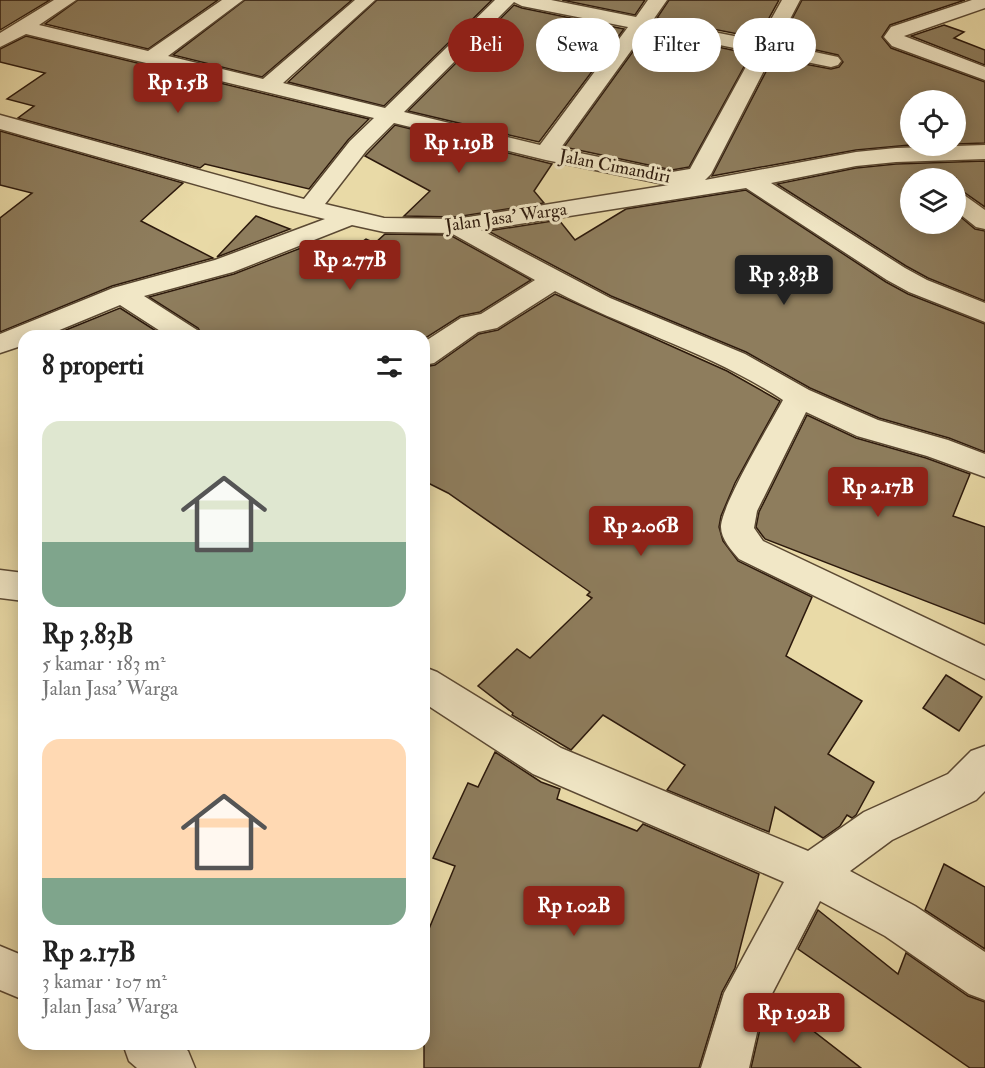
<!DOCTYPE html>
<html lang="id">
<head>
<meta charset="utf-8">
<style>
	:root { --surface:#fff; --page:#f6f6f6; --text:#222; --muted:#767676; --accent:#8f2418 }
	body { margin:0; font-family:"IM FELL Double Pica",serif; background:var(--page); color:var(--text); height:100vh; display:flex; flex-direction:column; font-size:22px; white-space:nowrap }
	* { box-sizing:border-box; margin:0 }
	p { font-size:20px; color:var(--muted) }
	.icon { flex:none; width:33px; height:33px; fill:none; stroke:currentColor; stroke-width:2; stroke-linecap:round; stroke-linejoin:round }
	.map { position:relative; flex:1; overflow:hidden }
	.panel { position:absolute; left:18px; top:330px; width:412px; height:720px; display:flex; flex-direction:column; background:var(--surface); border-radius:18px; box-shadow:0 3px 15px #0003 }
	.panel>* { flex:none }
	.top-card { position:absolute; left:448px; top:18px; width:446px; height:54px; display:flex; gap:12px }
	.buttons { position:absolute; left:900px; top:90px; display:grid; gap:12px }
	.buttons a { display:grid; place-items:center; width:66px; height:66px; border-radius:50%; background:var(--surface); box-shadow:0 3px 15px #0003; font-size:30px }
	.price { position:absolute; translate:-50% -51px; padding:0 14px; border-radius:6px; background:var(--accent); color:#fff; font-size:20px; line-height:39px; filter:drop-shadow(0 2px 3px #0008) }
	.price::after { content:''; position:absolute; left:50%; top:36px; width:18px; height:14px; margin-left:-9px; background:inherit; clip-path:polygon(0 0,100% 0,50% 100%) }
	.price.selected { background:#222; color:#fff }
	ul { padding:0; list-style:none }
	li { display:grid; align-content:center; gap:12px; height:318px; padding:0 24px }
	li span { display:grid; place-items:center; height:186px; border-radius:18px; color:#555 }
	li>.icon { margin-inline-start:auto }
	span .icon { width:108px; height:108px; fill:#fffc; stroke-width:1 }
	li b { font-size:26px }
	h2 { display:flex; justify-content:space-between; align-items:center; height:72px; padding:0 24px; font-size:26px }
	.tag { padding:0 21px; border-radius:27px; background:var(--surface); box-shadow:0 3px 15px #0003; font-size:21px; line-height:54px }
	.tag.selected { background:var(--accent); color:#fff }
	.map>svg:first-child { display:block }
</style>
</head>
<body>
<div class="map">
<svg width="985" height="1068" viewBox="0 0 985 1068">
	<rect width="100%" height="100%" fill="#e9daa7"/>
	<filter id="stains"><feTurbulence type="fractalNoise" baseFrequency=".00333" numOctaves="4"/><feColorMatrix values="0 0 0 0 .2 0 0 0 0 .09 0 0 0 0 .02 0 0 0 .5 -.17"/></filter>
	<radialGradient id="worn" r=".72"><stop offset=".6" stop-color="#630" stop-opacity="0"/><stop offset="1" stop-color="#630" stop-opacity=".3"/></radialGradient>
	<g fill="#8e7d5d" stroke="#2c190c" stroke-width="1.5">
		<path d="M0 0H50L0 30Z"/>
		<path d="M78 0H218L148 49 45 24Z"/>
		<path d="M245 0H352L262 77 173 55Z"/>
		<path d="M377 0H492L384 106 288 82Z"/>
		<path d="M562 0H645L635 15Z"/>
		<path d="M669 0H779L758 38 657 18Z"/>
		<path d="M802 0H965L890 25 882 37 891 48 985 82V143L956 144V100H910V145L856 150 712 176 773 58 831 69 839 67 843 62 838 55 780 42Z"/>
		<path d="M514 5 522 8 624 29 539 142 408 111Z"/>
		<path d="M944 25 964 32 954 38 985 50V65L911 36Z"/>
		<path d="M647 32 751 54 689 167 672 170 564 147Z"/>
		<path d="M26 36 369 119 348 140 309 189 205 164 200 168 18 118 34 106 7 99 45 73 0 62V49Z"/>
		<path d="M395 125 552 164 534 191 544 203 456 217 404 216 430 191 365 156Z"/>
		<path d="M0 131 183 183 141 221 213 258 112 286 0 332V218L32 193 0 185Z"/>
		<path d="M985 161V207L965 193 956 191V178H910V224H956V213L975 229 985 231V301L928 278 906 266 777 184 856 168 896 164Z"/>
		<path d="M746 190 886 282 908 294 985 324V452L949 438 879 418 810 388 746 352 611 296 488 231 559 220 575 240 626 209Z"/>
		<path d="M256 216 290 229 217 257Z"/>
		<path d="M385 234 450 235 531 280 480 312 460 316 424 339V336H203L198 328 149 297 234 274 319 241 347 252 366 239 375 243Z"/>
		<path d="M555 294 727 371 780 401 735 483 721 516 719 527 723 541 738 561 812 597 786 656 862 701 828 754 874 782 856 815 852 818 847 815 840 826 823 838 775 807 769 832 667 790 685 765 603 715 571 750 512 715 513 713 478 686 517 649 530 658 592 598 587 595 590 592 448 493 424 481V367L435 365 479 334 498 330Z"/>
		<path d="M120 308 164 336H51Z"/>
		<path d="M807 415 856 438 926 458 970 474 953 516 985 527V624L765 539 756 527 759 512Z"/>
		<path d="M946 675 982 697 959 731 923 708Z"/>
		<path d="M495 752 541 782 560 789 557 799 637 831 643 824 759 874 735 968 722 992 699 1068H424V941L455 866 433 858 468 783 478 787Z"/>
		<path d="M944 864 985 887V949L925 910Z"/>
		<path d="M818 910 898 974 906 953 968 996 985 1002V1068H970L798 949Z"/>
		<path d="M772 999 861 1068H751L763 1016Z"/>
	</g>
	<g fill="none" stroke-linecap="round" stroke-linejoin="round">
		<g stroke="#5b4933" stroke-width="3">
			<g id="minor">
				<path d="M54 0H76L39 25 148 51 222 0H243L168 56 263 79 355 0H375L283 83 385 108 495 0H551L636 17 648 0H667L653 20 759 41 782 0H800L777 44 838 57 841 61 838 65 831 67 772 55 711 174 705 180 856 152 896 148 985 145V159L896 162 856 166 771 183 905 268 927 280 985 303V322L909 292 887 280 746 188 481 230 610 298 745 354 809 390 878 420 948 440 985 454V477L927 456 857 436 806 412 757 511 754 528 763 541 985 646V679L739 559C732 551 721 539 721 527 721 506 770 424 783 400 712 353 629 330 555 291L497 328 478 332 434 363 424 365V342L461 318 481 314 535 280 451 233 384 232 352 225 233 272 144 296 197 330 201 336H168L120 305 45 336H24V345L0 353V334L113 288 215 260 325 219 272 206 0 129V115L304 199 350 141 374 118 26 34 0 47V33ZM514 2 522 6 628 27 540 145 404 112ZM646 30 754 52 690 169 672 172 560 149ZM394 123 546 160 669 185 456 219 384 218 325 204 366 151Z"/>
				<path d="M972 0H985V8L904 36 985 67V80L892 46 884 37 891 27Z"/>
				<path d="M956 193 964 195 985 210V229L976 227 956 211Z"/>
				<path d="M0 570 24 573V601L0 598Z"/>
				<path d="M424 667 437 672 561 748 808 851 864 812 948 774 971 751 985 746V791L976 800 892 840 850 871 915 906 985 952V1000L969 994 885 936 820 901 761 1015 749 1068H701L724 993 784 882 533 774 424 703Z"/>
				<path d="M0 946 24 956V1000L0 990Z"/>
				<path d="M123 1044H180L188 1051 195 1068H137L129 1061Z"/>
			</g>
		</g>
		<use href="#minor" fill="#f1e7c6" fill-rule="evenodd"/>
	</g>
	<g text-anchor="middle" stroke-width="6" stroke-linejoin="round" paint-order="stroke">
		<g font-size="18" fill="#2c190c" stroke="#f1e7c6">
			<text transform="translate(615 166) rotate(11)" y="6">Jalan Cimandiri</text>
			<text transform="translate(506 217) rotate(-8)" y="6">Jalan Jasa' Warga</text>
		</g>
	</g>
	<rect width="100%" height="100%" filter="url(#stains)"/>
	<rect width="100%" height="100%" fill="url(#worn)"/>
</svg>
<div class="buttons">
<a><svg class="icon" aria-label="locate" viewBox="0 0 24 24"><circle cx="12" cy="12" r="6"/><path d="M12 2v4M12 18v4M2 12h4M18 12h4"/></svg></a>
<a><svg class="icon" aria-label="layers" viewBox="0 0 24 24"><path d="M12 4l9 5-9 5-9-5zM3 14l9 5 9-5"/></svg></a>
</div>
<b class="price" style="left:178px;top:114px">Rp 1.5B</b>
<b class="price" style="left:459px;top:174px">Rp 1.19B</b>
<b class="price" style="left:350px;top:291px">Rp 2.77B</b>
<b class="price selected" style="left:784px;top:306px">Rp 3.83B</b>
<b class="price" style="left:878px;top:518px">Rp 2.17B</b>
<b class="price" style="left:641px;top:557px">Rp 2.06B</b>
<b class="price" style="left:574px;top:937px">Rp 1.02B</b>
<b class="price" style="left:794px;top:1044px">Rp 1.92B</b>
<div class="top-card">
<a class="tag selected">Beli</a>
<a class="tag">Sewa</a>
<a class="tag">Filter</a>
<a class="tag">Baru</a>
</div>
<section class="panel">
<h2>8 properti<svg class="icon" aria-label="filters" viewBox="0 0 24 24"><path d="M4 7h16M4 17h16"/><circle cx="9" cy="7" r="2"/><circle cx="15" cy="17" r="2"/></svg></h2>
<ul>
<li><span style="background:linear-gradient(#dfe7d0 65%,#7fa58c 0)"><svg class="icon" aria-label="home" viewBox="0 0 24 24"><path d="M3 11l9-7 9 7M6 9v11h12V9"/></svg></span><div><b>Rp 3.83B</b><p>5 kamar · 183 m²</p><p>Jalan Jasa' Warga</p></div></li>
<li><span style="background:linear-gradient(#ffd9b3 75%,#7fa58c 0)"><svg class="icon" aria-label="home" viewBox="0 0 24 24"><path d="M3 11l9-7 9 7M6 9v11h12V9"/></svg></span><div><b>Rp 2.17B</b><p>3 kamar · 107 m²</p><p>Jalan Jasa' Warga</p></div></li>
</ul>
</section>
</div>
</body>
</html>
